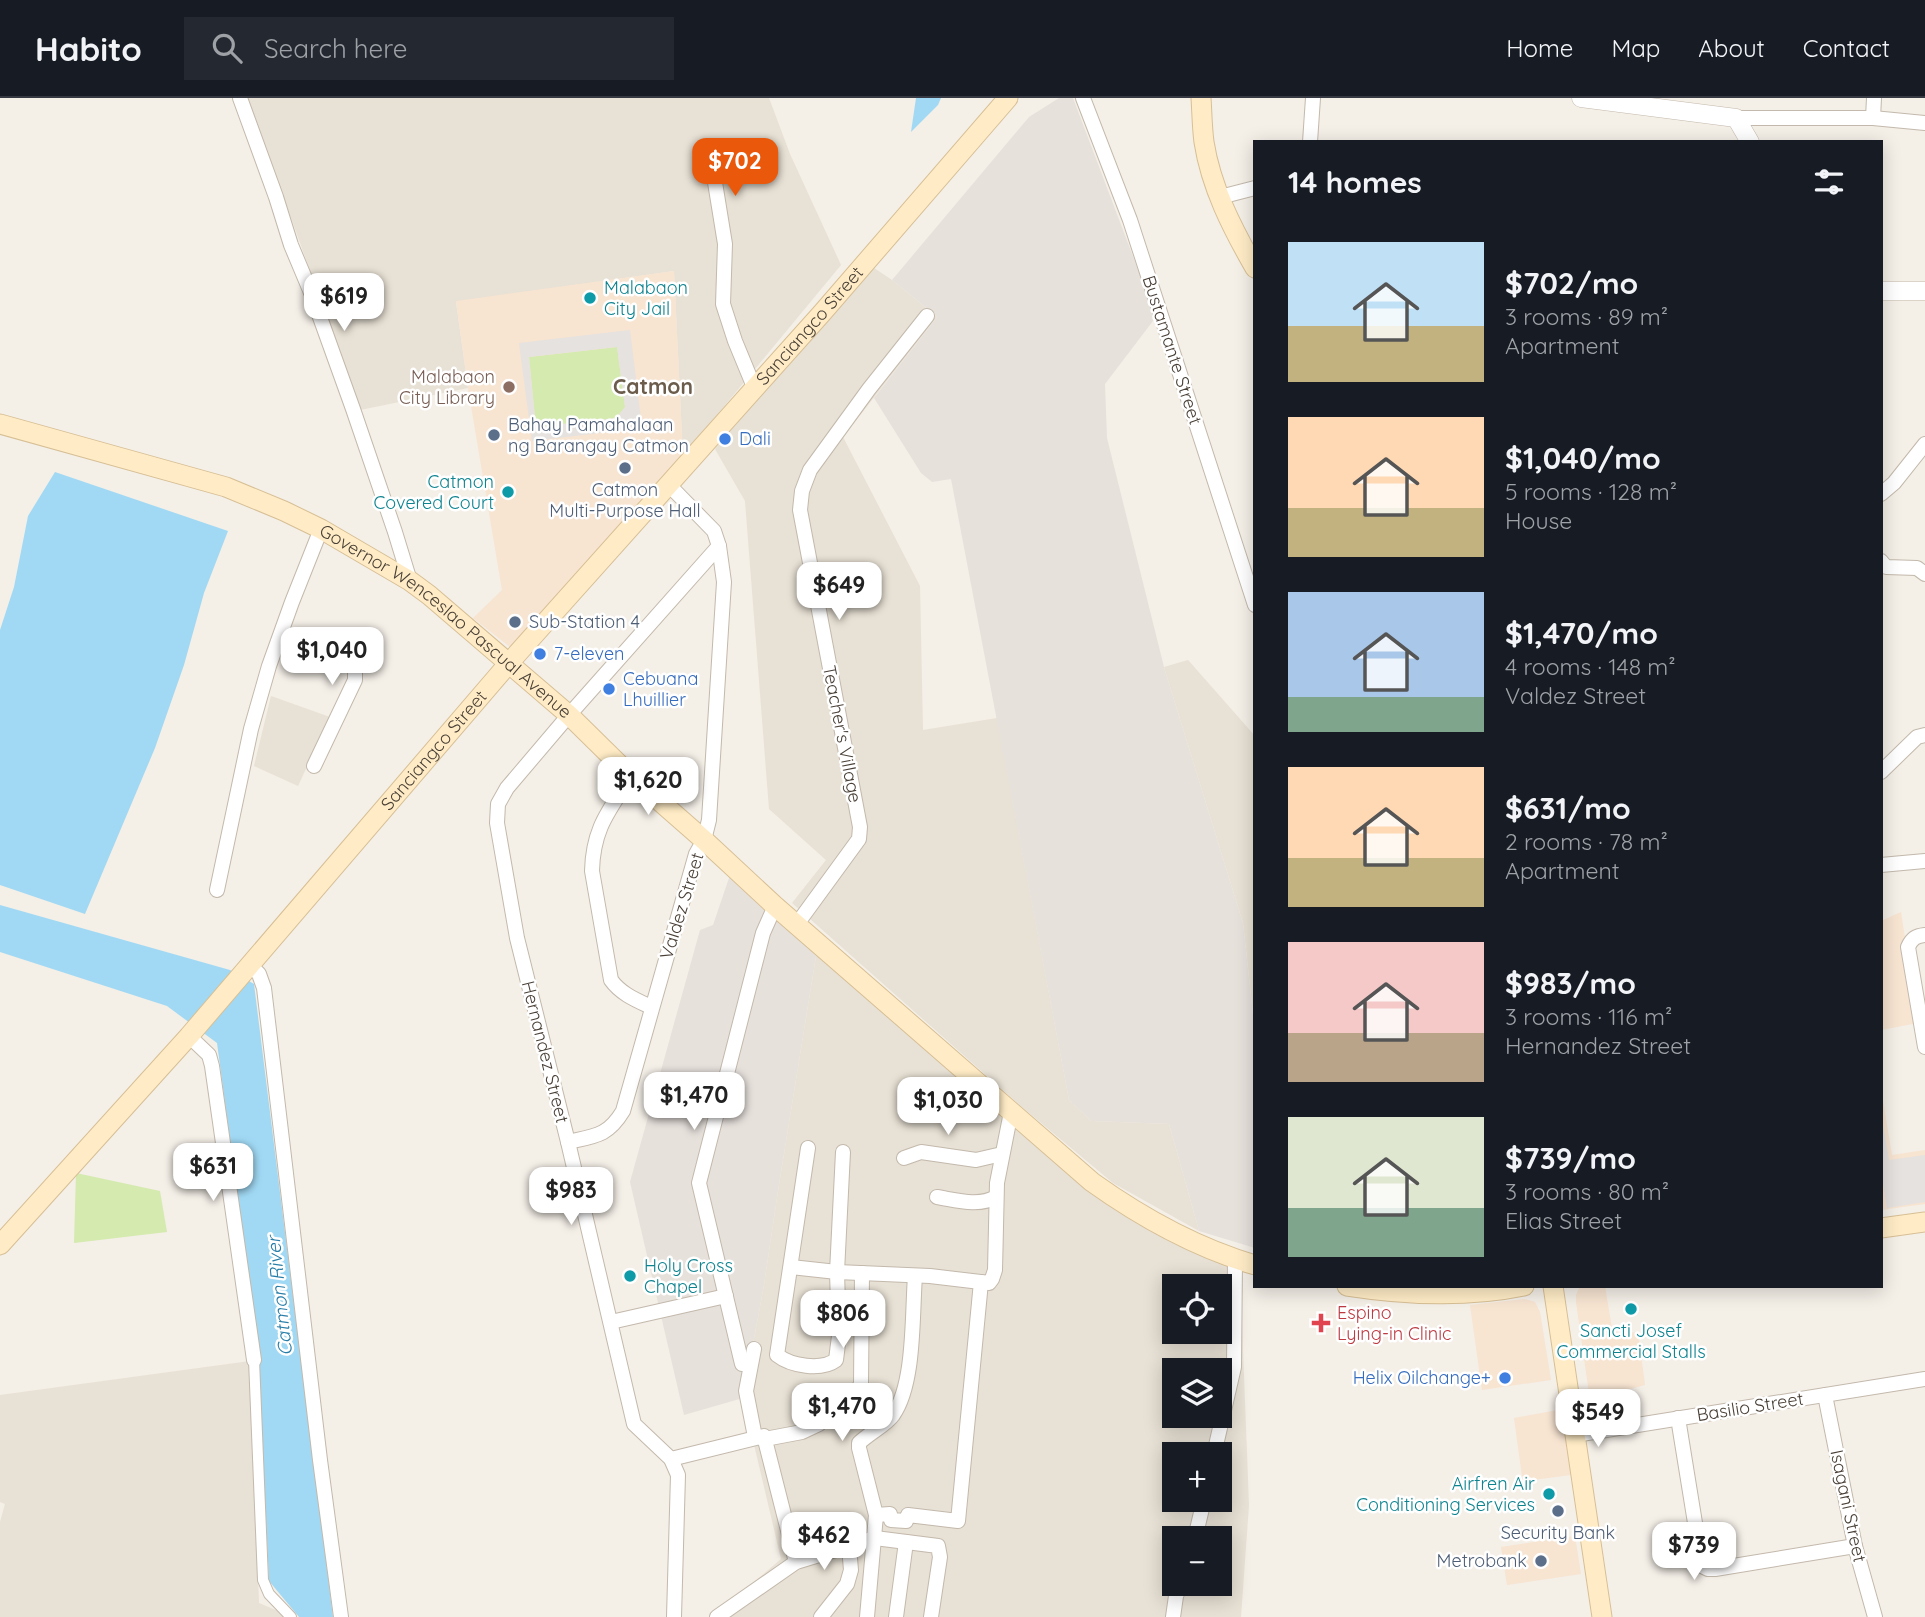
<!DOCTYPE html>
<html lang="en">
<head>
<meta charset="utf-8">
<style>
	:root { --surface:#171b24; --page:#242831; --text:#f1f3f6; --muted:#9ea1a6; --line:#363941; --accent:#ea580c }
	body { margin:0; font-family:Quicksand,sans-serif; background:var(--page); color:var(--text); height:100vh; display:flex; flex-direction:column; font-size:26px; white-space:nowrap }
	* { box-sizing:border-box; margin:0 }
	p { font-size:23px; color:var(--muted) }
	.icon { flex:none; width:38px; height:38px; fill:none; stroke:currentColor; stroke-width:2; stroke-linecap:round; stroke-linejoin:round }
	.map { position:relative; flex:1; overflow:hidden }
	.details { position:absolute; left:1253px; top:42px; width:630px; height:1148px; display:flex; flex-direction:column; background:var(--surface); border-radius:0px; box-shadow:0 4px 18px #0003 }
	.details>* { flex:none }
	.fabs { position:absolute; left:1162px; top:1176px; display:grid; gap:14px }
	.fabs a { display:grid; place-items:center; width:70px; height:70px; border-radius:0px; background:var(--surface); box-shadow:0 4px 18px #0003; font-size:35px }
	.price { position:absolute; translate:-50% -60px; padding:0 16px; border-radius:14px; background:#fff; color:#222; font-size:23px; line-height:46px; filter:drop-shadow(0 2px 4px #0008) }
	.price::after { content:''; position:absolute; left:50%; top:42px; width:21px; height:16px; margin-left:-10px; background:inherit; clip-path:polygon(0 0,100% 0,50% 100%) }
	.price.selected { background:var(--accent); color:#fff }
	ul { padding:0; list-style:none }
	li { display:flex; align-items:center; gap:21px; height:175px; padding:0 35px }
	li span { display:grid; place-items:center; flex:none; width:196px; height:140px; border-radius:0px; color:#555 }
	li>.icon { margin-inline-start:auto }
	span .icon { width:84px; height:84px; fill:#fffc; stroke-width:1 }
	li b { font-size:30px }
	h2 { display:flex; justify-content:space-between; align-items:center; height:84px; padding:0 35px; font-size:30px }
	header { display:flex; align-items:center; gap:42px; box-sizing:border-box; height:98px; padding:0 35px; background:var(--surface); border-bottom:2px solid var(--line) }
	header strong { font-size:33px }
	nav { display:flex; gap:38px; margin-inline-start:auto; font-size:24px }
	.search { width:490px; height:63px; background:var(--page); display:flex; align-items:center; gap:18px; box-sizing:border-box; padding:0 24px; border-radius:0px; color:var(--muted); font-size:26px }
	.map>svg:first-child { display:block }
</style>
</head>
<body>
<header>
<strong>Habito</strong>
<div class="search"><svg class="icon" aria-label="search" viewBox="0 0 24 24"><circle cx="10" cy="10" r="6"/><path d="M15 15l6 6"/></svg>Search here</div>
<nav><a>Home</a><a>Map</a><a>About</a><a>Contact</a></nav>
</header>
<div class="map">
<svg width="1925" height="1519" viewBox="0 0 1925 1519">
	<rect width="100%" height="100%" fill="#f4efe7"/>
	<g fill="#e8e1d5" fill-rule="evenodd">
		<path d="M248 0H769L790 56 841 167 683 358 674 173 456 204 468 290 360 312Z"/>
		<path d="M871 168 892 182 937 219 843 339 920 488 923 632 997 620 1069 1002 1091 1023 1169 1026 1199 1133 1113 1085 1022 1009 792 805 826 762 769 711 745 403 715 351Z"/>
		<path d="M1188 562 1255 638V934L1243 825 1164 569Z"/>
		<path d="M271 598 330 619 298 688 254 668Z"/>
		<path d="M817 852 1152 1131 1240 1174 1249 1407 1241 1519H713L781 1461 743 1300 764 1187 778 1093ZM1174 1188H1220V1234H1174ZM1174 1272H1220V1318H1174ZM1174 1356H1220V1402H1174ZM1174 1440H1220V1486H1174Z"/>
		<path d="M250 1263 259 1505 278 1513 284 1519H0V1424L5 1406 0 1404V1297Z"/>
	</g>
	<g fill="#f7e4d1">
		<path d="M674 173 683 358 510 549 473 520 502 492 468 290 456 203Z"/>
		<path d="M1901 814 1918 925 1881 932V823Z"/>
		<path d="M1883 1002 1892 1057 1925 1052V1106L1881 1112V1003Z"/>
		<path d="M1580 1188H1605L1613 1237 1638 1234 1645 1287 1590 1302 1576 1204V1197Z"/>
		<path d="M1525 1201 1535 1204 1540 1214 1551 1282 1482 1292 1470 1207Z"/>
		<path d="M1569 1310 1578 1376 1533 1382 1522 1378 1514 1320Z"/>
		<path d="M1575 1438 1581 1476 1507 1487 1501 1449Z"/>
	</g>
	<g fill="#e7e1dc">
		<path d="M1059 0H1073L1156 219 1105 286 1107 340 1164 569 1243 825 1255 935V1150L1199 1133 1169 1026 1091 1023 1069 1002 951 381 932 384 921 375 874 300 937 219 892 182 1029 19Z"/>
		<path d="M730 777 817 852 778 1093 764 1187 743 1300 684 1317 630 1084 700 832 713 827Z"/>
	</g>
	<g fill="#d4eaae">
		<path d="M617 249 625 309 616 320 536 329 529 259Z"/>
		<path d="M76 1075 160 1093 167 1134 74 1145Z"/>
	</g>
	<g fill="#e5e2df" fill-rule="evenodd">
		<path d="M630 232 642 330 532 343 519 245ZM617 249 625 309 616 320 536 329 529 259Z"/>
		<path d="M1881 1016 1889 1062 1925 1057V1104L1887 1110 1881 1073Z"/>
	</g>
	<g fill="#a1d9f4">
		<path d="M916 0H941L938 7 911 34Z"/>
		<path d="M55 374 228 433 204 495 184 567 155 650 85 816 0 787V532L14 489 28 418Z"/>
		<path d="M0 807 230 872 254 886 333 1519H299L269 1483 258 1250 217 945 167 908 0 854Z"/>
	</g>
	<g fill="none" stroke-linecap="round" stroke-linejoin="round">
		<g stroke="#c3b9ac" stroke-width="12">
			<path id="pedestrian" d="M254 1262 263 1482 269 1496 291 1519"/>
		</g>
		<g stroke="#c3b9ac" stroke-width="16">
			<g id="minor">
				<path d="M240 0 276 99 291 147 312 197 353 311 395 434 410 483"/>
				<path d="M1083 0 1130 122 1255 507"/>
				<path d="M1736 20H1873L1925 25"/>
				<path d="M1873 20 1874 0"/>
				<path d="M1310 44 1313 0"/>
				<path d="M712 66 725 146 723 206 735 243 754 289"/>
				<path d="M1220 99 1255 90"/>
				<path d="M1881 396 1894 385 1925 346"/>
				<path d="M1881 463 1886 469 1917 470 1925 476"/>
				<path d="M278 544 333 556 349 562 355 570V582L314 668"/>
				<path d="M1881 674 1917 639 1925 637"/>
				<path d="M631 678C609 713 593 730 592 773L611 882C621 896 636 902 651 909"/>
				<path d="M1881 767 1925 763"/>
				<path d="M217 792 251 631 269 568 292 504 321 431"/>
				<path d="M797 826 859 741 860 729 800 412 802 393 810 372 869 291 927 218"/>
				<path d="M1925 837C1916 838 1912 840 1908 849L1925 949"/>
				<path d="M250 867 259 876 264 890 320 1362 341 1519"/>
				<path d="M189 938 209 957 212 968 254 1262"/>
				<path d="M568 1044C595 1038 608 1038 623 1013L696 756 704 742 709 722 724 484 719 448 714 433 668 386"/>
				<path d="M808 1050 777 1257C791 1268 821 1273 836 1262L839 1238 837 1174 843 1054"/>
				<path d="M904 1060 921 1054 976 1062 1002 1056"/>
				<path d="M937 1099C956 1102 979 1109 996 1099"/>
				<path d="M791 1169 837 1174 930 1178 989 1185 992 1181 995 1172 997 1085 1011 1014"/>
				<path d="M611 1224 726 1198"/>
				<path d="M754 1251 746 1293 755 1339"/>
				<path d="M742 1266 699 1085 763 835 775 808"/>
				<path d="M1825 1297 1855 1448 1875 1519"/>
				<path d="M1678 1320 1702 1468 1708 1471H1715L1855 1448"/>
				<path d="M1575 1337 1925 1281"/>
				<path d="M765 1341 802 1334 819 1326 857 1293 861 1286 862 1175"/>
				<path d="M1214 1356 1234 1269 1235 1161"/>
				<path d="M671 1361 764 1338 796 1464"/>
				<path d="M876 1417 890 1416 891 1422 906 1423 908 1417 958 1423 981 1184"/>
				<path d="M1195 1440 1204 1402"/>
				<path d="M674 1519 678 1377 671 1361 634 1326 568 1044 517 840 497 725 498 706 507 690 569 617 719 448"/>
				<path d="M717 1519 796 1464 875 1440 938 1448 940 1459 931 1519"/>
				<path d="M821 1519 847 1486 851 1472 849 1449"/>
				<path d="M867 1519 876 1417 859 1350V1345C868 1336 887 1326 893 1317 915 1286 912 1217 915 1178"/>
				<path d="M896 1519 906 1444"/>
				<path d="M1173 1519 1176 1498 1181 1486"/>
			</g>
		</g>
		<g stroke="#c3b9ac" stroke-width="19">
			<g id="tertiary">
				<path d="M1581 0 1736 20 1750 44"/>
				<path d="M1881 193H1925"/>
			</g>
		</g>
		<g stroke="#d7bf95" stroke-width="21">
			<g id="secondary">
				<path d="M1201 0C1202 14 1202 29 1204 44 1211 89 1232 130 1255 170"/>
				<path id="s1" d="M0 326 226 389 284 413 321 431 410 483 429 497 569 617 631 678 704 742 775 808 1092 1084C1141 1119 1197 1150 1255 1167"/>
				<path d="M1881 1130 1925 1124"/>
				<path id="s2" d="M0 1147 189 938 509 565 822 215 1008 0"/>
				<path d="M1347 1188C1405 1197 1466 1200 1524 1188"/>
				<path d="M1553 1188 1602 1519"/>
			</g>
		</g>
		<use href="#pedestrian" stroke="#fff" stroke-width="10"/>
		<use href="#minor" stroke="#fff" stroke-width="14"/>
		<use href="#tertiary" stroke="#fff" stroke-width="18"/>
		<use href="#secondary" stroke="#ffecc6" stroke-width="19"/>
	</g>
	<g fill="#0f9aa8" stroke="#fff" stroke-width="2.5">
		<circle cx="590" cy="200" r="7"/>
		<circle cx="508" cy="394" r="7"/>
		<circle cx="630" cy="1178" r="7"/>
		<circle cx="1631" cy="1211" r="7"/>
		<circle cx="1549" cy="1396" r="7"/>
	</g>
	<circle fill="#8d6e63" stroke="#fff" stroke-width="2.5" cx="509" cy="289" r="7"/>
	<g fill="#5c6f8a" stroke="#fff" stroke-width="2.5">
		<circle cx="494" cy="337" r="7"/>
		<circle cx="625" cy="370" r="7"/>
		<circle cx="515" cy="524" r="7"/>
		<circle cx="1558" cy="1413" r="7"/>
		<circle cx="1541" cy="1463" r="7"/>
	</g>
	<g fill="#3f7fe0" stroke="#fff" stroke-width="2.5">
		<circle cx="725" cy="341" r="7"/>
		<circle cx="540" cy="556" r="7"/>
		<circle cx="609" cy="591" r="7"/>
		<circle cx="1505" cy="1280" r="7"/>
	</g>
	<path fill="#e0444e" stroke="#fff" stroke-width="2.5" d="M1317.5 1214.5h7v7h7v7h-7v7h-7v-7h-7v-7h7z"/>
	<g text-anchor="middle" stroke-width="5" stroke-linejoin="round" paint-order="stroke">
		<g font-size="18" fill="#0d838f" stroke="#fff" text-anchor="start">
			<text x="604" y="196">Malabaon<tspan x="604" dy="21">City Jail</tspan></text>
			<text x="494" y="390" text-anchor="end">Catmon<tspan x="494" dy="21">Covered Court</tspan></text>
			<text x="644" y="1174">Holy Cross<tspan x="644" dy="21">Chapel</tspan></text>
			<text x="1631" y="1239" text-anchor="middle">Sancti Josef<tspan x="1631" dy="21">Commercial Stalls</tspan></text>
			<text x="1535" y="1392" text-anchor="end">Airfren Air<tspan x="1535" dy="21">Conditioning Services</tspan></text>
		</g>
		<g font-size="18" fill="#483f36" stroke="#fff">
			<text dy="6" stroke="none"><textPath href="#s2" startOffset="1225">Sanciangco Street</textPath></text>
			<text transform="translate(1172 252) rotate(72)" y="6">Bustamante Street</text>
			<text dy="6" stroke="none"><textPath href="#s1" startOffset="494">Governor Wenceslao Pascual Avenue</textPath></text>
			<text transform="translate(842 636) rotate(79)" y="6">Teacher's Village</text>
			<text dy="6" stroke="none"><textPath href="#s2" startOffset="658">Sanciangco Street</textPath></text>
			<text transform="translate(682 808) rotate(-73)" y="6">Valdez Street</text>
			<text transform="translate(545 954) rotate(76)" y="6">Hernandez Street</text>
			<text transform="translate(1750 1309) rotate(-9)" y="6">Basilio Street</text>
			<text transform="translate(1848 1408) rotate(78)" y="6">Isagani Street</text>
		</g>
		<g font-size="18" fill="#785e54" stroke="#fff" text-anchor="end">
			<text x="495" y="285">Malabaon<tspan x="495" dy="21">City Library</tspan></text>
		</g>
		<g font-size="18" fill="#4e5e75" stroke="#fff" text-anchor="start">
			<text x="508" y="333">Bahay Pamahalaan<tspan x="508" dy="21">ng Barangay Catmon</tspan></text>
			<text x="625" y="398" text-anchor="middle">Catmon<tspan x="625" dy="21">Multi-Purpose Hall</tspan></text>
			<text x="529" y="530">Sub-Station 4</text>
			<text x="1558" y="1441" text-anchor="middle">Security Bank</text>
			<text x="1527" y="1469" text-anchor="end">Metrobank</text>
		</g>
		<g font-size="18" fill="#366cbe" stroke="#fff" text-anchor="start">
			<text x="739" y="347">Dali</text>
			<text x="554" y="562">7-eleven</text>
			<text x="623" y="587">Cebuana<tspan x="623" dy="21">Lhuillier</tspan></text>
			<text x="1491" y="1286" text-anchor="end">Helix Oilchange+</text>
		</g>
		<g font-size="18" fill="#be3a42" stroke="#fff" text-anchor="start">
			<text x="1337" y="1221">Espino<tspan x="1337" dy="21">Lying-in Clinic</tspan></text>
		</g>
		<g font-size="19" font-style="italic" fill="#277da8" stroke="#fff">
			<text transform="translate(279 1198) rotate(-96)" y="7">Catmon River</text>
		</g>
		<g font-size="21" font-weight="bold" fill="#6b5c4c" stroke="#fff">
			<text x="653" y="296">Catmon</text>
		</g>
	</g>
</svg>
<div class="fabs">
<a><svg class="icon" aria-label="locate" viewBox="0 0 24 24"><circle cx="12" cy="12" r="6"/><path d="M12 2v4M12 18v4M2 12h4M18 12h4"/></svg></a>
<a><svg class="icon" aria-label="layers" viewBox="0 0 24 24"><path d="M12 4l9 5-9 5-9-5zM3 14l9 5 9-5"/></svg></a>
<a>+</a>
<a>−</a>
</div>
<b class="price selected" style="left:735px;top:100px">$702</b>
<b class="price" style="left:344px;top:235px">$619</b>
<b class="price" style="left:839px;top:524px">$649</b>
<b class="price" style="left:332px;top:589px">$1,040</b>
<b class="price" style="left:648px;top:719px">$1,620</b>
<b class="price" style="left:694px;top:1034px">$1,470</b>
<b class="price" style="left:948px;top:1039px">$1,030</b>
<b class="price" style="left:213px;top:1105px">$631</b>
<b class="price" style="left:571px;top:1129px">$983</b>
<b class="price" style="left:843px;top:1252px">$806</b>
<b class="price" style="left:842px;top:1345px">$1,470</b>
<b class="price" style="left:1598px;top:1351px">$549</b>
<b class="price" style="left:824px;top:1474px">$462</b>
<b class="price" style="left:1694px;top:1484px">$739</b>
<section class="details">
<h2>14 homes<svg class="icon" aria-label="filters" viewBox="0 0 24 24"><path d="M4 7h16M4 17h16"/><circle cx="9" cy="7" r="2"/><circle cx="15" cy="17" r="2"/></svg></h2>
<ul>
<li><span style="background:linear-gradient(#bfe0f5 60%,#c2b280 0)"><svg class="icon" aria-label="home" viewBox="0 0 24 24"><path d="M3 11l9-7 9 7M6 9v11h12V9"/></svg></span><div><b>$702/mo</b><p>3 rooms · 89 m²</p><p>Apartment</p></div></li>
<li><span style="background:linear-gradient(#ffd9b3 65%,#c2b280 0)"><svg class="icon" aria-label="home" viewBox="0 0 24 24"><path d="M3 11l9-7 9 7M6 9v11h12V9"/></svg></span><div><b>$1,040/mo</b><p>5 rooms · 128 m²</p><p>House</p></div></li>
<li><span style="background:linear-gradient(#a9c7e8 75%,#7fa58c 0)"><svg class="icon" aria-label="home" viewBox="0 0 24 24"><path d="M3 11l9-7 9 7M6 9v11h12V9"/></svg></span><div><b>$1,470/mo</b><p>4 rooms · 148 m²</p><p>Valdez Street</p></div></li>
<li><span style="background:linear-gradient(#ffd9b3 65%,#c2b280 0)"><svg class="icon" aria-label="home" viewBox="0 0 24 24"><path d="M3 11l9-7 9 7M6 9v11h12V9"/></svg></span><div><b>$631/mo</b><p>2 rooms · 78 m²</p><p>Apartment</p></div></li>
<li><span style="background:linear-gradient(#f6c9c9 65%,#b9a48a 0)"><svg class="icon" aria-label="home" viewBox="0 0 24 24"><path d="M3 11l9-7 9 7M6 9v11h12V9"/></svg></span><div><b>$983/mo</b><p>3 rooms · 116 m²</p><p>Hernandez Street</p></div></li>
<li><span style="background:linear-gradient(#dfe7d0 65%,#7fa58c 0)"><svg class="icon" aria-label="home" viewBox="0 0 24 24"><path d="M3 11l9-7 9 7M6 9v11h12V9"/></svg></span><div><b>$739/mo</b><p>3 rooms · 80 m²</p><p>Elias Street</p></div></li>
</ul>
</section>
</div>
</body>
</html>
